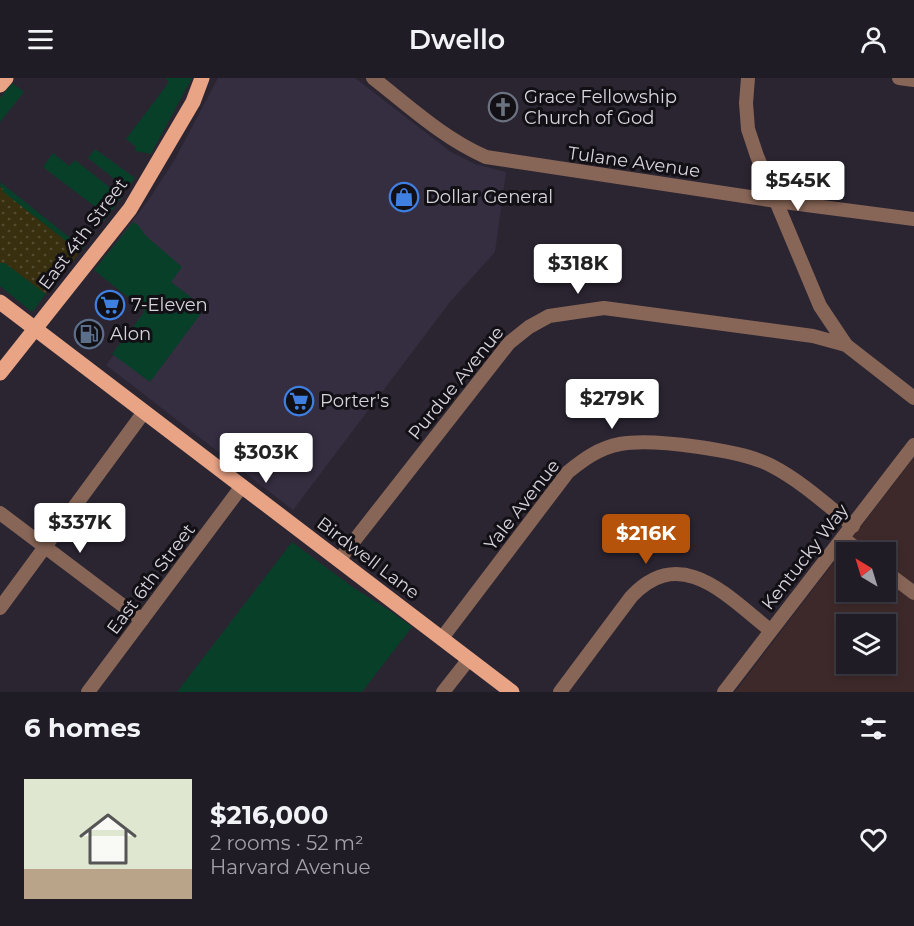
<!DOCTYPE html>
<html lang="en">
<head>
<meta charset="utf-8">
<style>
	:root { --surface:#201c26; --page:#2d2932; --text:#f1f3f6; --muted:#a2a1a7; --line:#3d3a43; --accent:#b45309 }
	body { margin:0; font-family:Montserrat,sans-serif; background:var(--page); color:var(--text); height:100vh; display:flex; flex-direction:column; font-size:22px; white-space:nowrap }
	* { box-sizing:border-box; margin:0 }
	p { font-size:20px; color:var(--muted) }
	.icon { flex:none; width:33px; height:33px; fill:none; stroke:currentColor; stroke-width:2; stroke-linecap:round; stroke-linejoin:round }
	.map { position:relative; height:614px; overflow:hidden }
	.details { display:flex; flex-direction:column; background:var(--surface); flex:1 }
	.details>* { flex:none }
	.needle { width:39px; rotate:322deg }
	.buttons { position:absolute; left:836px; top:464px; display:grid; gap:12px }
	.buttons a { display:grid; place-items:center; width:60px; height:60px; border-radius:0px; background:var(--surface); box-shadow:0 3px 9px #0003,0 0 0 2px var(--line); font-size:30px }
	.price { position:absolute; translate:-50% -51px; padding:0 14px; border-radius:6px; background:#fff; color:#222; font-size:20px; line-height:39px; filter:drop-shadow(0 2px 3px #0008) }
	.price::after { content:''; position:absolute; left:50%; top:36px; width:18px; height:14px; margin-left:-9px; background:inherit; clip-path:polygon(0 0,100% 0,50% 100%) }
	.price.current { background:var(--accent); color:#fff }
	ul { padding:0; list-style:none }
	li { display:flex; align-items:center; gap:18px; height:150px; padding:0 24px }
	li span { display:grid; place-items:center; flex:none; width:168px; height:120px; border-radius:0px; color:#555 }
	li>.icon { margin-inline-start:auto }
	span .icon { width:72px; height:72px; fill:#fffc; stroke-width:1 }
	li b { font-size:26px }
	h2 { display:flex; justify-content:space-between; align-items:center; height:72px; padding:0 24px; font-size:26px }
	header { display:flex; justify-content:space-between; align-items:center; height:78px; padding:0 24px; background:var(--surface); font-size:27px; font-weight:600 }
	.map>svg:first-child { display:block }
</style>
</head>
<body>
<header><svg class="icon" aria-label="menu" viewBox="0 0 24 24"><path d="M4 6h16M4 12h16M4 18h16"/></svg>Dwello<svg class="icon" aria-label="person" viewBox="0 0 24 24"><circle cx="12" cy="8" r="4"/><path d="M4 21q1-7 8-7t8 7"/></svg></header>
<div class="map">
<svg width="914" height="614" viewBox="0 0 914 614">
	<defs>
		<pattern id="sand-dots" width="8" height="8" patternUnits="userSpaceOnUse" patternTransform="scale(1.5)"><rect width="8" height="8" fill="#372f0e"/><path d="M2 2h.1M6 6h.1" fill="none" stroke="#534c30" stroke-width="1.8" stroke-linecap="round"/></pattern>
	</defs>
	<rect width="100%" height="100%" fill="#2b2532"/>
	<path fill="#352d40" d="M218 0H355L451 74 475 86 506 94 495 174 450 224 293 432 106 287 148 233 95 192 150 120 175 81Z"/>
	<path fill="#3d292a" fill-rule="evenodd" d="M914 379V614H735ZM846 474H885V513H846ZM846 546H885V585H846Z"/>
	<g fill="#083f29">
		<path d="M165 0H192L151 76 135 73 136 69 126 61 169 4Z"/>
		<path d="M12 5 24 14 0 44V20Z"/>
		<path d="M95 71 135 100 127 111 88 80Z"/>
		<path d="M53 75 69 88 75 82 122 119 105 142 100 143 94 138 98 131 43 89Z"/>
		<path d="M0 104 74 163 81 157 85 161 86 167 80 174 1 113Z"/>
		<path d="M133 144 138 147 146 158 182 189 171 204 205 230 150 304 112 276 145 233 94 192Z"/>
		<path d="M0 185H5L46 216 32 234 0 208Z"/>
		<path d="M292 464 354 510 392 534 412 549 362 614H177Z"/>
	</g>
	<path fill="url(#sand-dots)" d="M0 109 3 111 2 113 80 174 46 216 5 185H0Z"/>
	<g fill="none" stroke-linecap="round" stroke-linejoin="round">
		<g stroke="#886657" stroke-width="14">
			<path d="M373 0C410 29 443 60 486 79L776 123 914 141"/>
			<path d="M748 0 746 25 748 51 757 78 820 228 846 267"/>
			<path d="M899 0 914 2"/>
			<path d="M0 435 142 542"/>
			<path d="M843 460 861 474"/>
			<path d="M339 482 509 265 529 249 549 238 604 230 813 258 846 267 914 320"/>
			<path d="M885 493 914 515"/>
			<path d="M0 530 144 334"/>
			<path d="M442 560 568 394C584 381 599 370 620 366 652 360 743 372 772 388 801 403 827 427 853 448"/>
			<path d="M88 614 242 408"/>
			<path d="M443 614 469 581"/>
			<path d="M560 614 631 519C681 465 728 519 770 552"/>
			<path d="M724 614 914 367"/>
		</g>
		<g stroke="#e9a385" stroke-width="15">
			<path d="M0 7 6 0"/>
			<path d="M0 224 512 614"/>
			<path d="M0 295 130 131 193 24 202 0"/>
		</g>
	</g>
	<defs>
		<g id="church-ring" transform="scale(1.5)"><circle r="9.5" fill="#121015" stroke="#6b7280" stroke-width="1.5"/><path d="M-1.2-6h2.4v3.5h3.3v2.4h-3.3V6h-2.4V-.1h-3.3v-2.4h3.3Z" fill="#6b7280"/></g>
		<g id="shop-ring" transform="scale(1.5)"><circle r="9.5" fill="#121015" stroke="#3f7fe0" stroke-width="1.5"/><path d="M-5-2.5h2.3a2.7 3.5 0 0 1 5.4 0H5L5.5 6h-11ZM-1.5-2.5h3a1.5 2.3 0 0 0-3 0Z" fill="#3f7fe0"/></g>
		<g id="supermarket-ring" transform="scale(1.5)"><circle r="9.5" fill="#121015" stroke="#3f7fe0" stroke-width="1.5"/><path d="M-6-5.5h2.5l.6 2H6L4.5 2H-2.5L-4.4-4H-6ZM-1.5 3.2a1.3 1.3 0 1 0 .1 0ZM3 3.2a1.3 1.3 0 1 0 .1 0Z" fill="#3f7fe0"/></g>
		<g id="fuel-ring" transform="scale(1.5)"><circle r="9.5" fill="#121015" stroke="#5c6f8a" stroke-width="1.5"/><path d="M-5.5-6h7V0h2V4h1.3V-2.5L3-4.5l.8-.8L6-3V5H2.5V1h-1V6h-7ZM-4.2-4.7v3.2H.2V-4.7Z" fill="#5c6f8a"/></g>
	</defs>
	<g fill-rule="evenodd">
		<use href="#church-ring" x="503" y="29"/>
		<use href="#shop-ring" x="404" y="119"/>
		<use href="#supermarket-ring" x="110" y="227"/>
		<use href="#fuel-ring" x="89" y="256"/>
		<use href="#supermarket-ring" x="299" y="323"/>
	</g>
	<g text-anchor="middle" stroke-width="6" stroke-linejoin="round" paint-order="stroke">
		<g font-size="18" fill="#d7d4dc" stroke="#121015" text-anchor="start">
			<text x="524" y="25">Grace Fellowship<tspan x="524" dy="21">Church of God</tspan></text>
			<text x="425" y="125">Dollar General</text>
			<text x="131" y="233">7-Eleven</text>
			<text x="110" y="262">Alon</text>
			<text x="320" y="329">Porter's</text>
		</g>
		<g font-size="18" fill="#d7d4dc" stroke="#121015">
			<text transform="translate(634 84) rotate(8)" y="6">Tulane Avenue</text>
			<text transform="translate(83 156) rotate(-53)" y="6">East 4th Street</text>
			<text transform="translate(456 305) rotate(-51)" y="6">Purdue Avenue</text>
			<text transform="translate(522 427) rotate(-52)" y="6">Yale Avenue</text>
			<text transform="translate(805 479) rotate(-52)" y="6">Kentucky Way</text>
			<text transform="translate(368 480) rotate(37)" y="6">Birdwell Lane</text>
			<text transform="translate(151 501) rotate(-53)" y="6">East 6th Street</text>
		</g>
	</g>
</svg>
<div class="buttons">
<a><svg class="needle" viewBox="-14 -14 28 28"><path d="M0-13l5 13h-10z" fill="#e53935"/><path d="M0 13l5-13h-10z" fill="#a2a1a7"/></svg></a>
<a><svg class="icon" aria-label="layers" viewBox="0 0 24 24"><path d="M12 4l9 5-9 5-9-5zM3 14l9 5 9-5"/></svg></a>
</div>
<b class="price" style="left:798px;top:134px">$545K</b>
<b class="price" style="left:578px;top:217px">$318K</b>
<b class="price" style="left:612px;top:352px">$279K</b>
<b class="price" style="left:266px;top:406px">$303K</b>
<b class="price" style="left:80px;top:476px">$337K</b>
<b class="price current" style="left:646px;top:487px">$216K</b>
</div>
<section class="details">
<h2>6 homes<svg class="icon" aria-label="filters" viewBox="0 0 24 24"><path d="M4 7h16M4 17h16"/><circle cx="9" cy="7" r="2"/><circle cx="15" cy="17" r="2"/></svg></h2>
<ul>
<li><span style="background:linear-gradient(#dfe7d0 75%,#b9a48a 0)"><svg class="icon" aria-label="home" viewBox="0 0 24 24"><path d="M3 11l9-7 9 7M6 9v11h12V9"/></svg></span><div><b>$216,000</b><p>2 rooms · 52 m²</p><p>Harvard Avenue</p></div><svg class="icon" aria-label="heart" viewBox="0 0 24 24"><path d="M12 20l-8-8c-3-5 5-10 8-4 3-6 11-1 8 4z"/></svg></li>
</ul>
</section>
</body>
</html>
